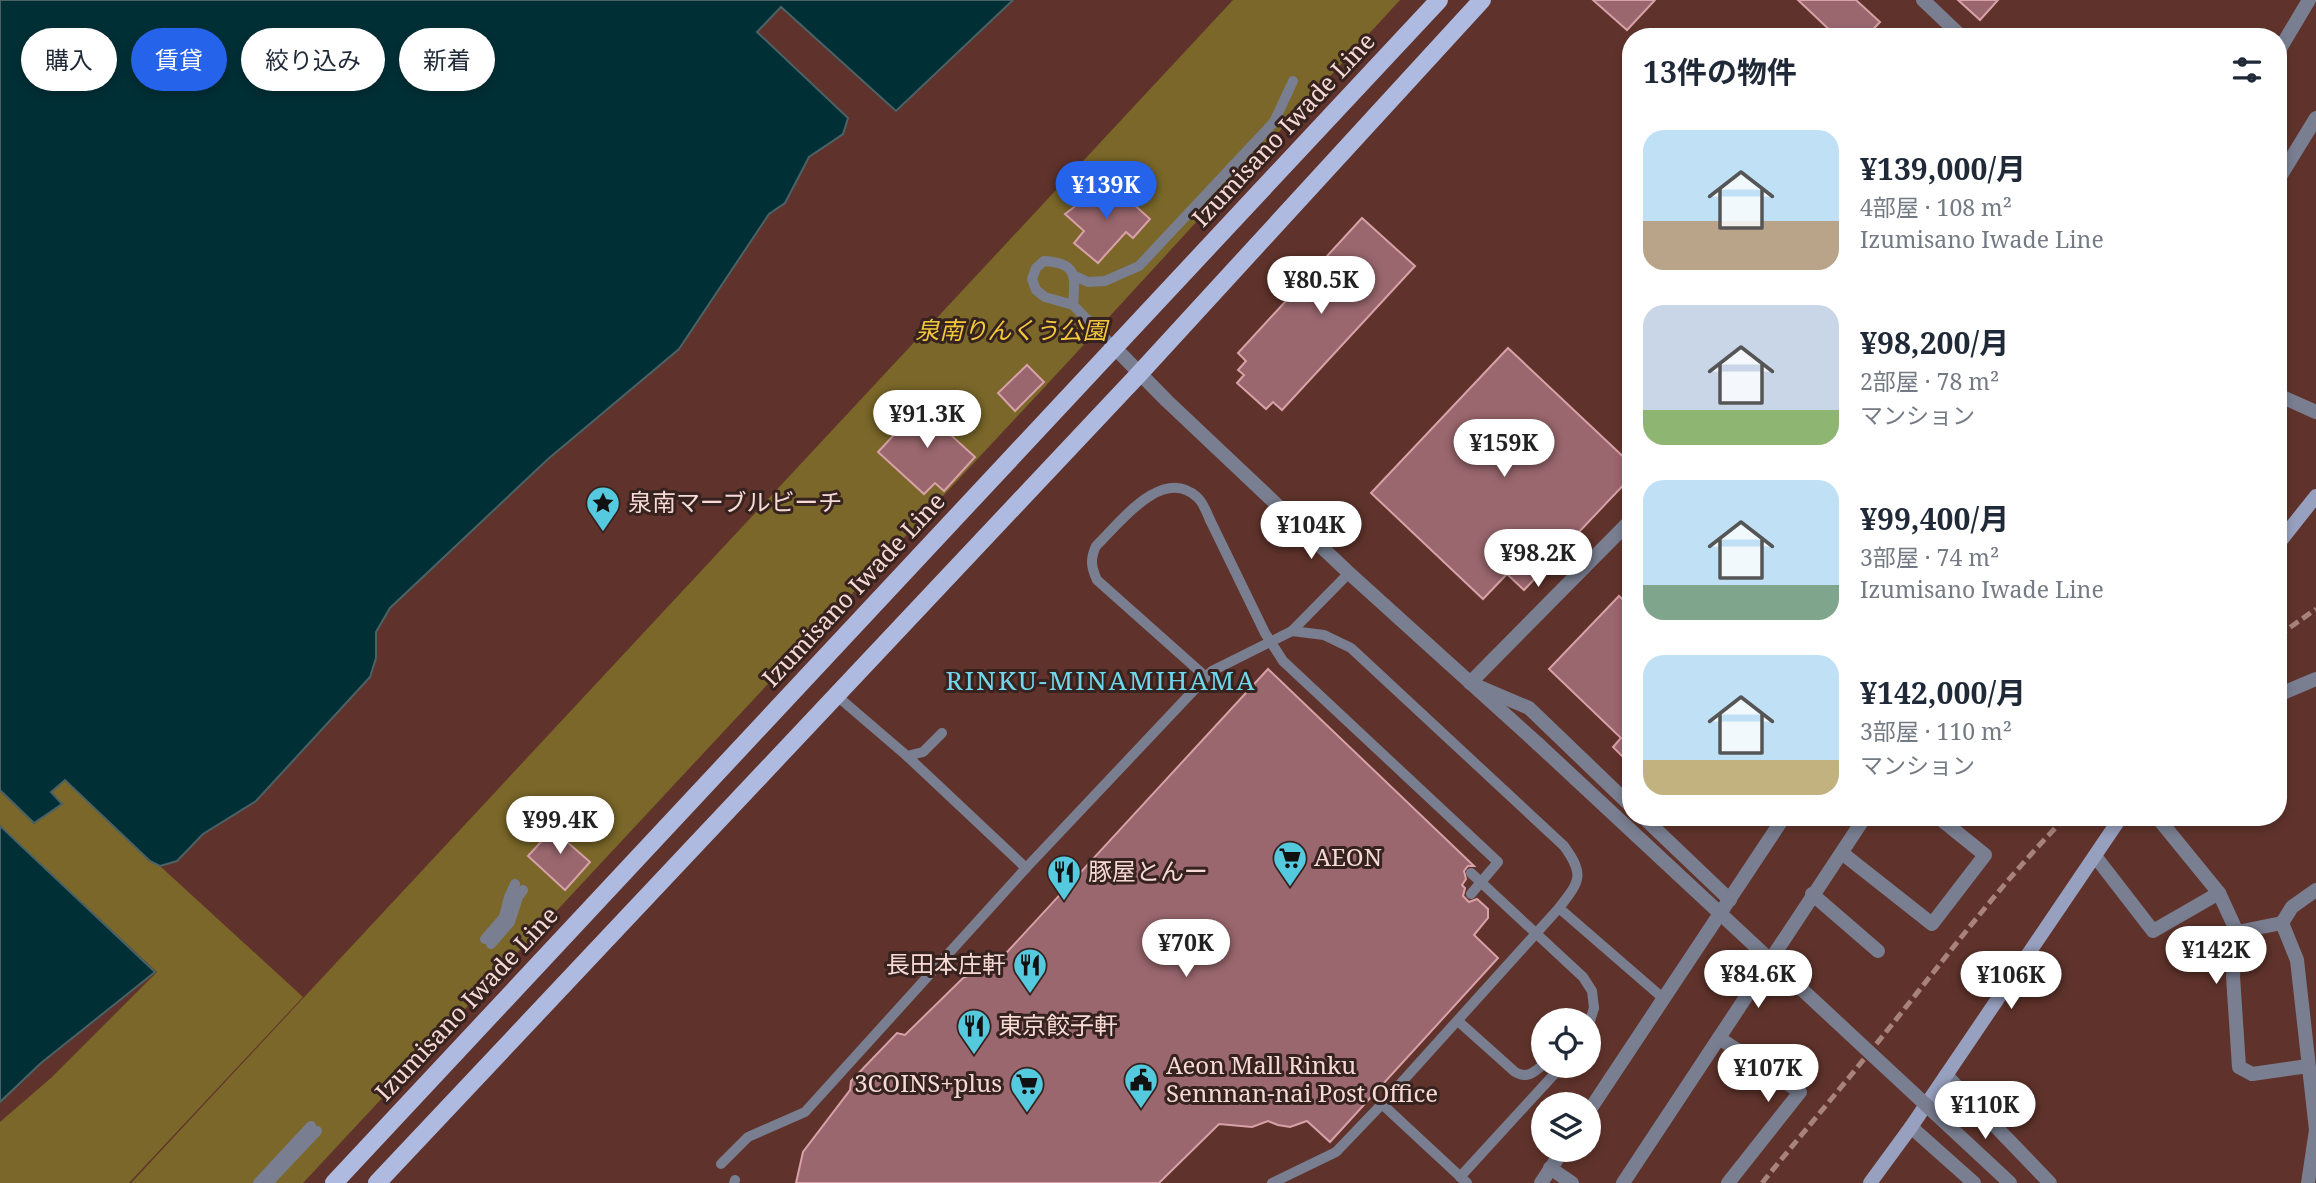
<!DOCTYPE html>
<html lang="ja">
<head>
<meta charset="utf-8">
<style>
	:root { --surface:#fff; --page:#f2f2f3; --text:#1f2937; --muted:#747a83; --accent:#2563eb }
	body { margin:0; font-family:"Noto Serif","Noto Sans JP",serif; background:var(--page); color:var(--text); height:100vh; display:flex; flex-direction:column; font-size:26px; white-space:nowrap }
	* { box-sizing:border-box; margin:0 }
	p { font-size:23px; color:var(--muted) }
	.icon { flex:none; width:38px; height:38px; fill:none; stroke:currentColor; stroke-width:2; stroke-linecap:round; stroke-linejoin:round }
	.map { position:relative; flex:1; overflow:hidden }
	.side { position:absolute; left:1622px; top:28px; width:665px; height:798px; display:flex; flex-direction:column; background:var(--surface); border-radius:28px; box-shadow:0 4px 10px #0003 }
	.side>* { flex:none }
	.top-card { position:absolute; left:21px; top:28px; width:665px; height:63px; display:flex; gap:14px }
	.tools { position:absolute; left:1531px; top:1008px; display:grid; gap:14px }
	.tools a { display:grid; place-items:center; width:70px; height:70px; border-radius:50%; background:var(--surface); box-shadow:0 4px 10px #0003; font-size:35px }
	.price { position:absolute; translate:-50% -60px; padding:0 16px; border-radius:24px; background:#fff; color:#222; font-size:23px; line-height:46px; filter:drop-shadow(0 2px 4px #0008) }
	.price::after { content:''; position:absolute; left:50%; top:42px; width:21px; height:16px; margin-left:-10px; background:inherit; clip-path:polygon(0 0,100% 0,50% 100%) }
	.price.active { background:var(--accent); color:#fff }
	ul { padding:0; list-style:none }
	li { display:flex; align-items:center; gap:21px; height:175px; padding:0 21px }
	li span { display:grid; place-items:center; flex:none; width:196px; height:140px; border-radius:21px; color:#555 }
	li>.icon { margin-inline-start:auto }
	span .icon { width:84px; height:84px; fill:#fffc; stroke-width:1 }
	li b { font-size:30px }
	h2 { display:flex; justify-content:space-between; align-items:center; height:84px; padding:0 21px; font-size:30px }
	.pill { padding:0 24px; border-radius:32px; background:var(--surface); box-shadow:0 4px 10px #0003; font-size:24px; line-height:63px }
	.pill.active { background:var(--accent); color:#fff }
	.map>svg:first-child { display:block }
</style>
</head>
<body>
<div class="map">
<svg width="2316" height="1183" viewBox="0 0 2316 1183">
	<rect width="100%" height="100%" fill="#5f332b"/>
	<g fill="#7a6729">
		<path d="M1233 0H1400L1066 364 303 1183H131Z"/>
		<path d="M65 780 149 861 160 866 303 997 129 1183H0V1122L52 1077 157 972 0 826V791L34 824 62 804 52 792Z"/>
	</g>
	<g fill="#002f36" stroke="#4a6266" stroke-width="2">
		<path d="M0 0H1013L896 111 781 7 757 32 848 118 843 134 809 157 785 203 769 214 679 349 548 459 390 608 376 632V658L370 677 256 801 203 834 177 861 160 866 150 861 65 780 51 792 62 804 34 823 0 790Z"/>
		<path d="M0 826 155 972 41 1063 0 1102Z"/>
	</g>
	<g fill="#99676d" stroke="#d8a1a7" stroke-width="2">
		<path d="M1593 0H1655L1627 30Z"/>
		<path d="M1798 0H1856L1880 22 1866 37H1837Z"/>
		<path d="M1958 0H1998L1980 20Z"/>
		<path d="M1108 181 1150 219 1133 238 1126 232 1098 263 1074 243 1084 231 1065 214Z"/>
		<path d="M1362 218 1415 266 1282 410 1273 402 1266 409 1237 383 1244 375 1238 370 1246 361 1238 353Z"/>
		<path d="M1508 348 1631 464V477L1524 590 1507 574 1483 599 1371 493Z"/>
		<path d="M1027 365 1044 382 1015 411 998 393Z"/>
		<path d="M934 392 945 402 931 417 975 457 944 491 935 483 924 494 878 452Z"/>
		<path d="M1619 596 1631 607V765L1613 747 1621 738 1549 669Z"/>
		<path d="M1268 669 1474 866H1468L1464 871 1466 879 1462 885 1465 888 1463 896 1469 902 1477 899 1488 909V918L1474 935 1498 958 1330 1142 1307 1121 1290 1127 1278 1125 1268 1121 1252 1127 1219 1124 1159 1183H796L803 1152 850 1090 851 1081 897 1033 905 1035 963 978 997 963Z"/>
		<path d="M563 818 576 830 566 841 590 862 565 890 528 856Z"/>
	</g>
	<g fill="none" stroke-linecap="round" stroke-linejoin="round">
		<g stroke="#797f91" stroke-width="10">
			<path d="M1075 276 1088 282 1105 281 1139 266 1274 122 1293 81"/>
			<path d="M1073 305C1075 276 1078 263 1044 261L1036 268 1032 279 1036 290 1045 297 1073 305 1115 348"/>
			<path d="M1206 677 1097 580C1091 567 1090 559 1096 546 1119 524 1162 465 1197 497 1203 502 1207 513 1210 520"/>
			<path d="M837 696 907 756 1026 868"/>
			<path d="M907 756 923 752 942 733"/>
			<path d="M1559 908 1664 999"/>
			<path d="M485 939 504 917 509 897 515 884"/>
			<path d="M491 944 510 922 518 897 523 890"/>
			<path d="M1458 1021 1515 1072C1527 1079 1533 1073 1544 1064"/>
			<path d="M1589 1024 1594 1008"/>
			<path d="M1382 1104 1467 1183"/>
			<path d="M721 1164 748 1137 805 1112 1026 868 1212 671 1292 631 1349 573"/>
			<path d="M1460 1177 1558 1070 1559 1066"/>
			<path d="M258 1183 311 1126"/>
			<path d="M268 1183 317 1131"/>
			<path d="M734 1183 735 1180"/>
			<path d="M1272 1183 1336 1152 1382 1104 1559 908C1580 881 1585 875 1564 846L1351 648 1324 635 1292 631"/>
		</g>
		<g stroke="#797f91" stroke-width="14">
			<path d="M2278 180 2316 118"/>
			<path d="M2278 395 2316 412"/>
			<path d="M1631 520 1470 683 1529 708 1631 806"/>
			<path d="M2278 695 2316 679"/>
			<path d="M1643 817 1730 900"/>
			<path d="M2157 817 2219 893 2237 932 2233 976 2239 1067 2252 1074 2308 1066"/>
			<path d="M1842 853 1932 924 1985 855 1938 817"/>
			<path d="M2095 856 2153 931 2219 893"/>
			<path d="M1812 894 1878 951"/>
			<path d="M2282 923 2297 960 2316 1130 2308 1183"/>
			<path d="M2237 932 2282 923 2292 907 2316 890"/>
			<path d="M1719 1038 1800 1092 1728 1183"/>
			<path d="M1946 1075 2050 1183"/>
			<path d="M1911 1127 1974 1183"/>
			<path d="M1550 1168 1572 1183"/>
			<path d="M1623 1183 1865 817"/>
		</g>
		<g stroke="#797f91" stroke-width="14">
			<path d="M1923 0 1962 37"/>
			<path d="M2278 52 2309 0"/>
			<path d="M1115 348 1166 400 1349 573 1538 744"/>
			<path d="M1589 1111 1784 817"/>
			<path d="M1541 1183 1563 1150"/>
		</g>
		<g stroke="#97a0be" stroke-width="14">
			<path d="M2278 544 2316 496"/>
			<path d="M1870 1183 1911 1127 2121 817"/>
		</g>
		<g stroke="#aebae0" stroke-width="18">
			<path d="M334 1183 1439 0"/>
			<path d="M377 1183 1139 374 1482 0"/>
		</g>
		<g stroke="#a8837c" stroke-width="5" stroke-dasharray="10 5" stroke-linecap="butt">
			<path d="M2278 636 2316 609"/>
			<path d="M1762 1183C1806 1129 1851 1076 1894 1022 1950 952 2003 881 2066 817"/>
		</g>
		<g stroke="#797f91" stroke-width="10">
			<path d="M1210 520 1265 633 1283 661 1498 862 1471 894"/>
			<path d="M1471 873 1583 977 1592 991 1594 1008"/>
		</g>
		<path stroke="#797f91" stroke-width="14" d="M1538 744 2010 1183"/>
	</g>
	<defs>
		<g id="sight-pin" transform="scale(1.75)"><path d="M0 17L-7.5 6A9.5 9.5 0 1 1 7.5 6Z" fill="#55cadf" stroke="#36221e"/><path d="M0-6L1.8-2.2L6-1.7L2.9 1.2L3.7 5.4L0 3.3L-3.7 5.4L-2.9 1.2L-6-1.7L-1.8-2.2Z" fill="#111"/></g>
		<g id="supermarket-pin" transform="scale(1.75)"><path d="M0 17L-7.5 6A9.5 9.5 0 1 1 7.5 6Z" fill="#55cadf" stroke="#36221e"/><path d="M-6-5.5h2.5l.6 2H6L4.5 2H-2.5L-4.4-4H-6ZM-1.5 3.2a1.3 1.3 0 1 0 .1 0ZM3 3.2a1.3 1.3 0 1 0 .1 0Z" fill="#111"/></g>
		<g id="restaurant-pin" transform="scale(1.75)"><path d="M0 17L-7.5 6A9.5 9.5 0 1 1 7.5 6Z" fill="#55cadf" stroke="#36221e"/><path d="M-5-6h1v4h1v-4h1v4h1v-4h1v5L-1.5 .5V6h-2V.5L-5-1ZM5-6V6H3V1.5H1.5Q1.5-4 5-6Z" fill="#111"/></g>
		<g id="civic-pin" transform="scale(1.75)"><path d="M0 17L-7.5 6A9.5 9.5 0 1 1 7.5 6Z" fill="#55cadf" stroke="#36221e"/><path d="M-.6-6.5H3V-4.5H.6V-3L4-1V1h2V6H-6V1h2V-1L-.6-3ZM-1.2 2.5V6h2.4V2.5Z" fill="#111"/></g>
	</defs>
	<g fill-rule="evenodd">
		<use href="#sight-pin" x="603" y="503"/>
		<use href="#supermarket-pin" x="1290" y="858"/>
		<use href="#restaurant-pin" x="1064" y="872"/>
		<use href="#restaurant-pin" x="1030" y="965"/>
		<use href="#restaurant-pin" x="974" y="1026"/>
		<use href="#civic-pin" x="1141" y="1080"/>
		<use href="#supermarket-pin" x="1027" y="1084"/>
	</g>
	<g text-anchor="middle" stroke-width="6" stroke-linejoin="round" paint-order="stroke">
		<g font-size="24" fill="#f7dad5" stroke="#36221e">
			<text transform="translate(1284 130) rotate(-47)" y="8">Izumisano Iwade Line</text>
			<text transform="translate(854 590) rotate(-47)" y="8">Izumisano Iwade Line</text>
			<text transform="translate(467 1004) rotate(-47)" y="8">Izumisano Iwade Line</text>
		</g>
		<g font-size="24" font-style="italic" fill="#f3c93b" stroke="#36221e">
			<text x="1011" y="339">泉南りんくう公園</text>
		</g>
		<g font-size="24" fill="#f7dad5" stroke="#36221e" text-anchor="start">
			<text x="628" y="511">泉南マーブルビーチ</text>
			<text x="1314" y="866">AEON</text>
			<text x="1088" y="880">豚屋とんー</text>
			<text x="1006" y="973" text-anchor="end">長田本庄軒</text>
			<text x="998" y="1034">東京餃子軒</text>
			<text x="1166" y="1074">Aeon Mall Rinku<tspan x="1166" dy="28">Sennnan-nai Post Office</tspan></text>
			<text x="1002" y="1092" text-anchor="end">3COINS+plus</text>
		</g>
		<g font-size="26" letter-spacing="2" fill="#71d8ec" stroke="#36221e">
			<text x="1101" y="690">RINKU-MINAMIHAMA</text>
		</g>
	</g>
</svg>
<div class="tools">
<a><svg class="icon" aria-label="locate" viewBox="0 0 24 24"><circle cx="12" cy="12" r="6"/><path d="M12 2v4M12 18v4M2 12h4M18 12h4"/></svg></a>
<a><svg class="icon" aria-label="layers" viewBox="0 0 24 24"><path d="M12 4l9 5-9 5-9-5zM3 14l9 5 9-5"/></svg></a>
</div>
<b class="price active" style="left:1106px;top:221px">¥139K</b>
<b class="price" style="left:1321px;top:316px">¥80.5K</b>
<b class="price" style="left:927px;top:450px">¥91.3K</b>
<b class="price" style="left:1504px;top:479px">¥159K</b>
<b class="price" style="left:1311px;top:561px">¥104K</b>
<b class="price" style="left:1538px;top:589px">¥98.2K</b>
<b class="price" style="left:560px;top:856px">¥99.4K</b>
<b class="price" style="left:1186px;top:979px">¥70K</b>
<b class="price" style="left:2216px;top:986px">¥142K</b>
<b class="price" style="left:1758px;top:1010px">¥84.6K</b>
<b class="price" style="left:2011px;top:1011px">¥106K</b>
<b class="price" style="left:1768px;top:1104px">¥107K</b>
<b class="price" style="left:1985px;top:1141px">¥110K</b>
<div class="top-card">
<a class="pill">購入</a>
<a class="pill active">賃貸</a>
<a class="pill">絞り込み</a>
<a class="pill">新着</a>
</div>
<section class="side">
<h2>13件の物件<svg class="icon" aria-label="filters" viewBox="0 0 24 24"><path d="M4 7h16M4 17h16"/><circle cx="9" cy="7" r="2"/><circle cx="15" cy="17" r="2"/></svg></h2>
<ul>
<li><span style="background:linear-gradient(#bfe0f5 65%,#b9a48a 0)"><svg class="icon" aria-label="home" viewBox="0 0 24 24"><path d="M3 11l9-7 9 7M6 9v11h12V9"/></svg></span><div><b>¥139,000/月</b><p>4部屋 · 108 m²</p><p>Izumisano Iwade Line</p></div></li>
<li><span style="background:linear-gradient(#c9d6e8 75%,#8fb573 0)"><svg class="icon" aria-label="home" viewBox="0 0 24 24"><path d="M3 11l9-7 9 7M6 9v11h12V9"/></svg></span><div><b>¥98,200/月</b><p>2部屋 · 78 m²</p><p>マンション</p></div></li>
<li><span style="background:linear-gradient(#bfe0f5 75%,#7fa58c 0)"><svg class="icon" aria-label="home" viewBox="0 0 24 24"><path d="M3 11l9-7 9 7M6 9v11h12V9"/></svg></span><div><b>¥99,400/月</b><p>3部屋 · 74 m²</p><p>Izumisano Iwade Line</p></div></li>
<li><span style="background:linear-gradient(#bfe0f5 75%,#c2b280 0)"><svg class="icon" aria-label="home" viewBox="0 0 24 24"><path d="M3 11l9-7 9 7M6 9v11h12V9"/></svg></span><div><b>¥142,000/月</b><p>3部屋 · 110 m²</p><p>マンション</p></div></li>
</ul>
</section>
</div>
</body>
</html>
